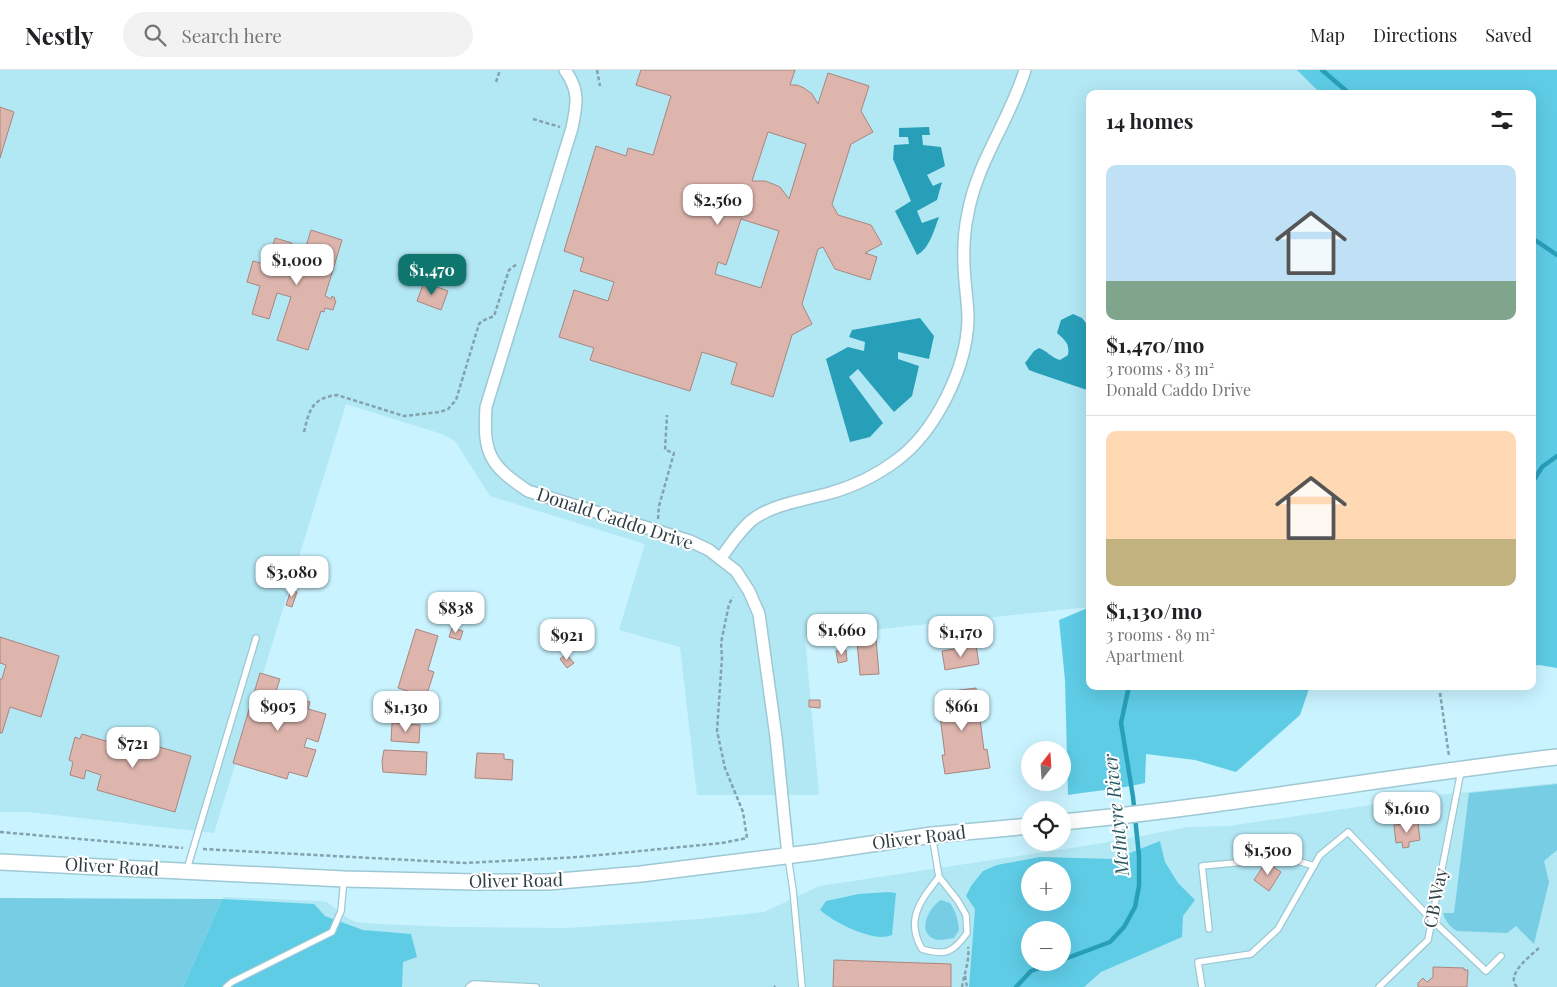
<!DOCTYPE html>
<html lang="en">
<head>
<meta charset="utf-8">
<style>
	:root { --surface:#fff; --page:#f2f2f2; --text:#202124; --muted:#757577; --line:#e0e0e0; --accent:#0f766e }
	body { margin:0; font-family:"Playfair Display",serif; background:var(--page); color:var(--text); height:100vh; display:flex; flex-direction:column; font-size:19px; white-space:nowrap }
	* { box-sizing:border-box; margin:0 }
	p { font-size:16px; color:var(--muted) }
	.icon { flex:none; width:28px; height:28px; fill:none; stroke:currentColor; stroke-width:2; stroke-linecap:round; stroke-linejoin:round }
	.map { position:relative; flex:1; overflow:hidden }
	.panel { position:absolute; left:1086px; top:20px; width:450px; height:600px; display:flex; flex-direction:column; background:var(--surface); border-radius:10px; box-shadow:0 5px 20px #0002 }
	.panel>* { flex:none }
	.needle { width:32px; rotate:17deg }
	.tools { position:absolute; left:1021px; top:671px; display:grid; gap:10px }
	.tools a { display:grid; place-items:center; width:50px; height:50px; border-radius:50%; background:var(--surface); box-shadow:0 5px 20px #0002; font-size:25px }
	.price { position:absolute; translate:-50% -42px; padding:0 11px; border-radius:10px; background:#fff; color:#222; font-size:16px; line-height:32px; filter:drop-shadow(0 1px 2px #0008) }
	.price::after { content:''; position:absolute; left:50%; top:30px; width:15px; height:11px; margin-left:-8px; background:inherit; clip-path:polygon(0 0,100% 0,50% 100%) }
	.price.active { background:var(--accent); color:#fff }
	ul { padding:0; list-style:none }
	li { display:grid; align-content:center; gap:10px; height:265px; padding:0 20px }
	li+li { border-top:1px solid var(--line) }
	li span { display:grid; place-items:center; height:155px; border-radius:10px; color:#555 }
	li>.icon { margin-inline-start:auto }
	span .icon { width:90px; height:90px; fill:#fffc; stroke-width:1 }
	li b { font-size:21px }
	h2 { display:flex; justify-content:space-between; align-items:center; height:60px; padding:0 20px; font-size:21px }
	header { display:flex; align-items:center; gap:30px; box-sizing:border-box; height:70px; padding:0 25px; background:var(--surface); border-bottom:1px solid var(--line) }
	header strong { font-size:24px }
	nav { display:flex; gap:28px; margin-inline-start:auto; font-size:18px }
	.search { width:350px; height:45px; background:var(--page); display:flex; align-items:center; gap:12px; box-sizing:border-box; padding:0 18px; border-radius:28px; color:var(--muted); font-size:19px }
	.map>svg:first-child { display:block }
</style>
</head>
<body>
<header>
<strong>Nestly</strong>
<div class="search"><svg class="icon" aria-label="search" viewBox="0 0 24 24"><circle cx="10" cy="10" r="6"/><path d="M15 15l6 6"/></svg>Search here</div>
<nav><a>Map</a><a>Directions</a><a>Saved</a></nav>
</header>
<div class="map">
<svg width="1557" height="917" viewBox="0 0 1557 917">
	<rect width="100%" height="100%" fill="#c8f3ff"/>
	<g fill="#b2e7f4" fill-rule="evenodd">
		<path d="M0 0H1297L1321 24H1090V537L805 567 819 725H697L680 577 619 560 645 474 490 426 455 371 442 364 346 334 214 763 28 742H0Z"/>
		<path d="M1557 713V917H184L224 827 319 831 327 832 349 849 357 852 378 854 452 857 568 858 700 849 764 842 820 816 1104 773 1188 757 1229 756 1438 725ZM1030 800H1062V832H1030ZM1030 860H1062V892H1030Z"/>
	</g>
	<g fill="#77cde3">
		<path d="M1557 714V780L1544 791 1549 812 1534 874 1516 856 1507 863 1457 861C1449 856 1446 852 1443 843H1454L1469 723Z"/>
		<path d="M0 828 222 829 183 917H0Z"/>
		<path d="M941 830 950 833C956 842 958 849 959 860L954 868C947 869 940 871 934 869 916 861 930 836 941 830Z"/>
	</g>
	<g fill="#5fcce6" fill-rule="evenodd">
		<path d="M1297 0H1557V598L1539 595 1532 596V24H1321Z"/>
		<path d="M1090 537V616H1310L1300 645 1236 702 1195 690 1146 684 1145 713C1120 719 1094 721 1068 725L1065 610 1059 550Z"/>
		<path d="M1160 771 1165 792 1178 813 1195 830 1183 846 1182 867 1101 902 1084 917H969L975 839 966 826 971 816 983 801 997 795 1040 787 1115 789ZM1030 800H1062V832H1030ZM1030 860H1062V892H1030Z"/>
		<path d="M888 822 896 823 892 865C889 866 885 867 881 867 862 866 834 852 820 840L826 831 859 824Z"/>
		<path d="M222 829 314 834 325 846 363 860 411 864 417 887 403 892 402 917H183Z"/>
	</g>
	<g fill="#289fb9">
		<path d="M929 57 930 65H922L923 75 941 77 945 96 927 105 933 116 942 112 937 130 917 141 922 153 939 147C934 160 930 178 917 185L895 141 911 131 893 89 894 75 909 74 908 67H899V58Z"/>
		<path d="M1073 244 1082 248 1090 258V321L1037 303 1029 300 1025 293 1034 281 1039 278C1047 281 1052 288 1060 290L1068 285C1070 274 1065 270 1057 263L1061 250Z"/>
		<path d="M920 248 934 266 929 289 898 282V289L919 296 912 326 894 342 858 299 849 307 883 353 870 367 850 372 826 289 848 277 864 281 865 272 849 267 852 260Z"/>
	</g>
	<g fill="none" stroke-linecap="round" stroke-linejoin="round">
		<g stroke="#289fb9" stroke-width="4.5">
			<path d="M1322 0 1350 24"/>
			<path d="M1532 168 1557 185"/>
			<path d="M1532 413 1542 397 1557 386"/>
			<path d="M1062 890 1110 872 1124 857 1135 837 1139 816V786L1133 727 1121 653 1129 616"/>
			<path d="M1016 917 1031 901 1056 892"/>
		</g>
	</g>
	<g fill="#ddb5ad" stroke="#aa857d" fill-rule="evenodd">
		<path d="M641 0H795L790 15H797L804 18 812 24 818 34 828 3 869 16 861 41 873 62 851 74 832 134 838 145 871 155 882 174 865 183 877 187 870 210 835 199 823 177 818 179 802 234 812 254 792 265 773 327 731 314 737 293 702 282 690 321 590 290 594 278 559 267 574 220 608 231 614 212 580 201 584 188 564 181 596 76 626 86 628 78 653 85 671 26 636 15ZM768 62 806 74 789 129 780 117 773 114 765 111H752ZM741 149 779 161 761 218 715 204 718 192 726 195Z"/>
		<path d="M0 37 14 42 0 88Z"/>
		<path d="M311 160 342 170 325 226 331 229 332 226 335 228 334 230 336 231 333 240 325 238 324 242 321 241 308 280 277 270 291 227 277 223 269 249 252 244 260 216 247 212 253 191 267 195 275 168 292 173 284 199 298 203Z"/>
		<path d="M424 212 448 221 441 240 417 231Z"/>
		<path d="M291 520 297 522 292 537 286 535Z"/>
		<path d="M452 558 463 561 460 570 449 567Z"/>
		<path d="M416 559 438 566 428 600 434 602 426 627 398 618Z"/>
		<path d="M0 567 59 586 41 647 10 637 2 663H0V609H2L6 595 0 593Z"/>
		<path d="M876 569 879 604 860 605 857 571Z"/>
		<path d="M976 575 979 594 945 600 942 581Z"/>
		<path d="M846 580 847 591 838 593 836 581Z"/>
		<path d="M566 584 574 593 567 598 560 589Z"/>
		<path d="M260 603 280 609 276 621 310 632 308 639 326 644 318 672 307 668 304 677 316 680 307 707 289 702 287 709 233 693Z"/>
		<path d="M976 618 984 680 987 679 990 698 945 704 942 685H945L937 623Z"/>
		<path d="M809 630H820V638L809 637Z"/>
		<path d="M392 653 420 655 419 673 391 671Z"/>
		<path d="M131 661 147 666 145 673 191 686 175 742 97 720 101 705 86 700 84 709 70 705 73 692 69 690 75 667 80 669 82 664 126 677Z"/>
		<path d="M384 680 427 682 426 705 383 702 382 691Z"/>
		<path d="M477 683 504 684V689L513 690 512 710 475 708Z"/>
		<path d="M1418 753 1420 770 1409 772V777L1403 778 1402 772 1396 773 1394 755Z"/>
		<path d="M1266 792 1281 802 1269 821 1254 810Z"/>
		<path d="M834 890 951 894V917H833Z"/>
		<path d="M1433 897 1464 898V900H1468L1467 917H1418V913L1423 908 1427 912 1433 907Z"/>
	</g>
	<g fill="none" stroke-linecap="round" stroke-linejoin="round">
		<g stroke="#9ec8d4" stroke-width="8">
			<g id="service">
				<path d="M932 765 939 807C920 831 905 850 922 879 945 886 953 883 967 863L966 845 958 831 939 807"/>
				<path d="M788 787 793 820 802 917"/>
				<path d="M187 799 256 568"/>
				<path d="M1209 859 1202 796 1288 788 1314 796"/>
				<path d="M226 917 232 912 332 862 341 841 344 809"/>
				<path d="M469 917 473 914 536 917"/>
				<path d="M1202 917 1198 892 1251 884 1278 859 1320 785 1348 762 1432 850 1486 901 1501 886"/>
				<path d="M1379 917 1428 870 1461 701"/>
			</g>
		</g>
		<g stroke="#9ec8d4" stroke-width="14">
			<g id="minor">
				<path d="M565 0C580 21 577 34 572 58L486 337C483 383 489 395 528 421L690 471 709 480 736 501 749 521 759 544 776 667 788 786"/>
				<path d="M721 488C730 475 740 460 752 450 773 434 805 430 830 423 855 416 877 405 897 390 936 361 967 297 968 249 968 236 966 223 965 211 963 189 963 165 968 143 977 92 1010 50 1025 0"/>
			</g>
		</g>
		<g stroke="#9ec8d4" stroke-width="18">
			<g id="secondary">
				<path d="M1062 752C1228 736 1392 706 1557 687"/>
				<path d="M0 792 344 809 476 812H548L641 804 817 782 932 765 1030 756"/>
			</g>
		</g>
		<g stroke="#83a3ac" stroke-width="2.5" stroke-dasharray="4 2.5" stroke-linecap="butt">
			<path d="M597 0 600 16"/>
			<path d="M496 12 500 0"/>
			<path d="M533 49 560 57"/>
			<path d="M304 362C309 340 312 328 337 325L404 346 440 342 448 339 456 330 479 254 482 251 494 246 509 200 517 194"/>
			<path d="M658 449 659 436 674 383 665 380 667 345"/>
			<path d="M1440 623 1449 686"/>
			<path d="M0 762 183 778"/>
			<path d="M203 779 465 793 579 787 722 773 747 768 743 742 725 698 717 661 722 587 721 573 729 534 733 527"/>
			<path d="M965 906 967 917"/>
			<path d="M774 916 775 917"/>
			<path d="M962 917C964 904 970 890 968 877"/>
			<path d="M1517 917C1505 905 1530 886 1539 878"/>
		</g>
		<use href="#service" stroke="#fff" stroke-width="5.5"/>
		<use href="#minor" stroke="#fff" stroke-width="11"/>
		<use href="#secondary" stroke="#fff" stroke-width="15"/>
	</g>
	<g text-anchor="middle" stroke-width="4" stroke-linejoin="round" paint-order="stroke">
		<g font-size="18" fill="#2e3f44" stroke="#fff">
			<text transform="translate(615 449) rotate(18)" y="6">Donald Caddo Drive</text>
			<text transform="translate(919 768) rotate(-7)" y="6">Oliver Road</text>
			<text transform="translate(112 797) rotate(3)" y="6">Oliver Road</text>
			<text transform="translate(516 811) rotate(-1)" y="6">Oliver Road</text>
			<text transform="translate(1436 828) rotate(-79)" y="6">CB Way</text>
		</g>
		<g font-size="19" font-style="italic" fill="#2b5a66" stroke="#fff">
			<text transform="translate(1116 745) rotate(-96)" y="7">McIntyre River</text>
		</g>
	</g>
</svg>
<div class="tools">
<a><svg class="needle" viewBox="-14 -14 28 28"><path d="M0-13l5 13h-10z" fill="#e53935"/><path d="M0 13l5-13h-10z" fill="#757577"/></svg></a>
<a><svg class="icon" aria-label="locate" viewBox="0 0 24 24"><circle cx="12" cy="12" r="6"/><path d="M12 2v4M12 18v4M2 12h4M18 12h4"/></svg></a>
<a>+</a>
<a>−</a>
</div>
<b class="price" style="left:718px;top:156px">$2,560</b>
<b class="price" style="left:297px;top:216px">$1,000</b>
<b class="price active" style="left:432px;top:226px">$1,470</b>
<b class="price" style="left:292px;top:528px">$3,080</b>
<b class="price" style="left:456px;top:564px">$838</b>
<b class="price" style="left:842px;top:586px">$1,660</b>
<b class="price" style="left:961px;top:588px">$1,170</b>
<b class="price" style="left:567px;top:591px">$921</b>
<b class="price" style="left:278px;top:662px">$905</b>
<b class="price" style="left:962px;top:662px">$661</b>
<b class="price" style="left:406px;top:663px">$1,130</b>
<b class="price" style="left:133px;top:699px">$721</b>
<b class="price" style="left:1407px;top:764px">$1,610</b>
<b class="price" style="left:1268px;top:806px">$1,500</b>
<section class="panel">
<h2>14 homes<svg class="icon" aria-label="filters" viewBox="0 0 24 24"><path d="M4 7h16M4 17h16"/><circle cx="9" cy="7" r="2"/><circle cx="15" cy="17" r="2"/></svg></h2>
<ul>
<li><span style="background:linear-gradient(#bfe0f5 75%,#7fa58c 0)"><svg class="icon" aria-label="home" viewBox="0 0 24 24"><path d="M3 11l9-7 9 7M6 9v11h12V9"/></svg></span><div><b>$1,470/mo</b><p>3 rooms · 83 m²</p><p>Donald Caddo Drive</p></div></li>
<li><span style="background:linear-gradient(#ffd9b3 70%,#c2b280 0)"><svg class="icon" aria-label="home" viewBox="0 0 24 24"><path d="M3 11l9-7 9 7M6 9v11h12V9"/></svg></span><div><b>$1,130/mo</b><p>3 rooms · 89 m²</p><p>Apartment</p></div></li>
</ul>
</section>
</div>
</body>
</html>
